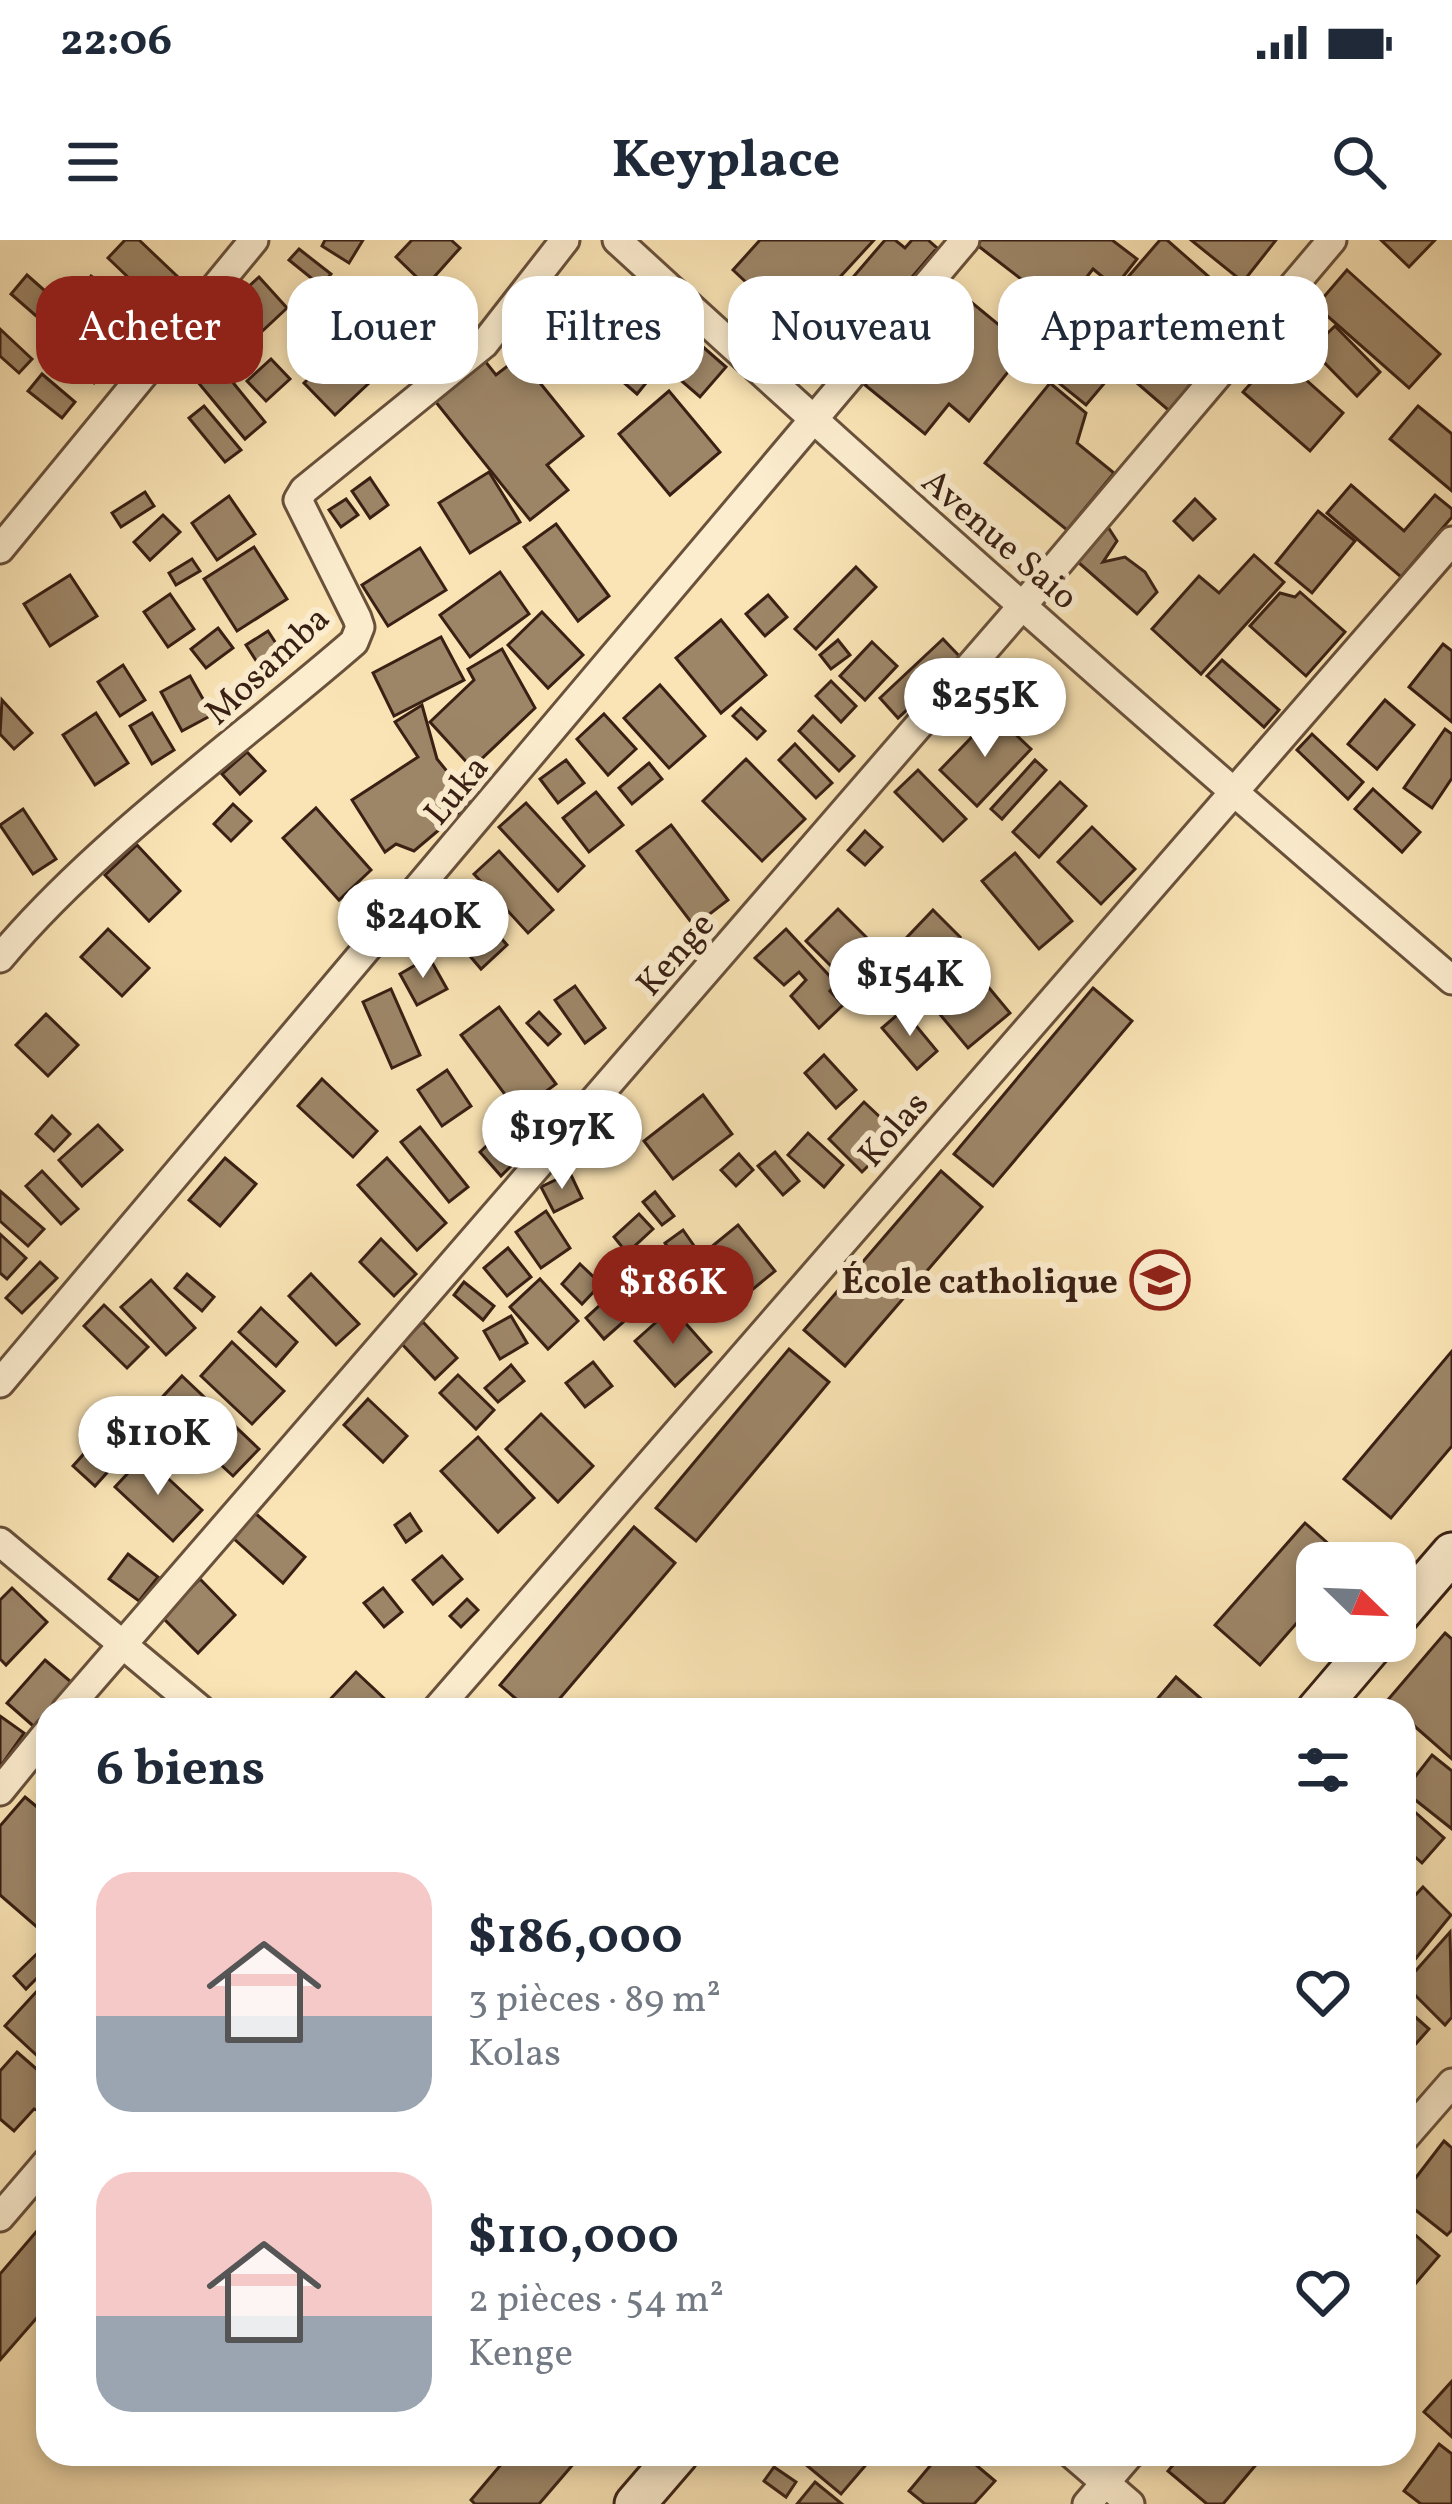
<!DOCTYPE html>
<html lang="fr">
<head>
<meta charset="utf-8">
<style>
	:root { --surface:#fff; --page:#f2f2f3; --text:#1f2937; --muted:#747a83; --accent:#8f2418 }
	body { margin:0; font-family:Vollkorn,serif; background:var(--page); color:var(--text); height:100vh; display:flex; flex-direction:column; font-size:45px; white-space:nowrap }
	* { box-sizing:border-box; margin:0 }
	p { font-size:39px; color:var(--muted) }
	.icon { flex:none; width:66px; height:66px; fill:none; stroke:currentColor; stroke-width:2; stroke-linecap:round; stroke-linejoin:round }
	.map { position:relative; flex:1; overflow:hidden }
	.sheet { position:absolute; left:36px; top:1458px; width:1380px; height:768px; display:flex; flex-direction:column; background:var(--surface); border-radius:36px; box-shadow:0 6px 18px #0003 }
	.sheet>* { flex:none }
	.guide { position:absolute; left:36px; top:36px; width:1380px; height:108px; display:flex; gap:24px }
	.needle { width:78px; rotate:113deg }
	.controls { position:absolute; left:1296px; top:1302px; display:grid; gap:24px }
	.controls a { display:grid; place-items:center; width:120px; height:120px; border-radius:24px; background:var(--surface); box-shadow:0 6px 18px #0003; font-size:60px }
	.price { position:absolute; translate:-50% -102px; padding:0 27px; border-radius:42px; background:#fff; color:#222; font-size:39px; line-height:78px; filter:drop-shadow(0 3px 6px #0008) }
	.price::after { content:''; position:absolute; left:50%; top:72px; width:36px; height:27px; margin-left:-18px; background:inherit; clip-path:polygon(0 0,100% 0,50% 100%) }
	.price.selected { background:var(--accent); color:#fff }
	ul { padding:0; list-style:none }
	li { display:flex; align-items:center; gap:36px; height:300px; padding:0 60px }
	li span { display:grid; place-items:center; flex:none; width:336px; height:240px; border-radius:36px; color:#555 }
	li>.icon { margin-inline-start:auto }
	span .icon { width:144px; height:144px; fill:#fffc; stroke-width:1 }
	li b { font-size:51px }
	h2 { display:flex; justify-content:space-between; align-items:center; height:144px; padding:0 60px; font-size:51px }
	.tag { padding:0 42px; border-radius:36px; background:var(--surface); box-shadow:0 6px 18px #0003; font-size:42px; line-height:108px }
	.tag.selected { background:var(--accent); color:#fff }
	.status { display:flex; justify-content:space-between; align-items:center; height:84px; padding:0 60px; background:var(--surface); direction:ltr }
	.status svg { height:33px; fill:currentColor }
	header { display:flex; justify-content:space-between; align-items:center; height:156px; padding:0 60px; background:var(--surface); font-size:54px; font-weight:700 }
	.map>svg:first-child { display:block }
</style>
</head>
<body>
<div class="status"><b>22:06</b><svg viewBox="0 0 49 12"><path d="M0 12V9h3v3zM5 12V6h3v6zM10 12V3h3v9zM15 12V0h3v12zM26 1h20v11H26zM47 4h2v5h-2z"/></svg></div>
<header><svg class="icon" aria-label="menu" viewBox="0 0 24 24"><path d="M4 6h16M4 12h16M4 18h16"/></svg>Keyplace<svg class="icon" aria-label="search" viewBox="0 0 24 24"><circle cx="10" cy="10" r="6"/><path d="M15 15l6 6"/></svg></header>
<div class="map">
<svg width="1452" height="2264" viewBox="0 0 1452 2264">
	<rect width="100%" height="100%" fill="#fae4b5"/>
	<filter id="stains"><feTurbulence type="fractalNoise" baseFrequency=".00167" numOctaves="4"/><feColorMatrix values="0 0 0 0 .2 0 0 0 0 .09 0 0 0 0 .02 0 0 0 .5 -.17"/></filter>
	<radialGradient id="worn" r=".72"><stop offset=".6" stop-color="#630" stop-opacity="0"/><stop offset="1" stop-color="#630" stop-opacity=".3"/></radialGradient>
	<g fill="#9d8668" stroke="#392014" stroke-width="3">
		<path d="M125 0H139L178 37 154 62 108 18Z"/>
		<path d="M325 0H363L349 23 322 6Z"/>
		<path d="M412 0H451L460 8 426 46 396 17Z"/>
		<path d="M760 0H874L794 87 733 30Z"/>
		<path d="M885 0H895L905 8 912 0H928L937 8 844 116 811 86Z"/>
		<path d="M981 0H1112L1137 19 1115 47 1093 29 1061 70 977 5Z"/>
		<path d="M1160 0H1167L1258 80 1174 175 1137 143 1161 116 1151 108 1134 127 1105 101 1091 118 1067 97 1095 65 1108 76 1122 59 1115 52Z"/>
		<path d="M1191 0H1276L1243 42Z"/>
		<path d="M1381 0H1435L1409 27Z"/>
		<path d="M299 9 331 34 321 46 289 20Z"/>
		<path d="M1347 30 1440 114 1409 148 1316 66Z"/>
		<path d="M27 35 60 64 43 82 11 54Z"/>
		<path d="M91 36 143 71 126 95 75 61Z"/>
		<path d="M259 37 287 68 255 98 226 67Z"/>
		<path d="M948 43 1027 108 969 181 949 164 925 194 865 145Z"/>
		<path d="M581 47 596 61 579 81 563 67Z"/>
		<path d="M421 59 463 88 444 116 401 89Z"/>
		<path d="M1047 65 1068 85 1054 111 1020 94Z"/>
		<path d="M548 67 572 85 561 99 537 81Z"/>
		<path d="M348 73 364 93 344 111 327 90Z"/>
		<path d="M72 85 114 117 94 143 52 111Z"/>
		<path d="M1335 86 1380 132 1357 156 1311 109Z"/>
		<path d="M0 89 32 119 19 133 0 116Z"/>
		<path d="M635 96 664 121 637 154 607 128Z"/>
		<path d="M695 100 726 127 700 157 669 130Z"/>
		<path d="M1070 111 1086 124 1107 113 1131 133 1107 140 1086 165 1049 135Z"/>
		<path d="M337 112 368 144 335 175 304 143Z"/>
		<path d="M1277 114 1343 173 1310 211 1243 152Z"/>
		<path d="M519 117 583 196 547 225 568 250 530 280 435 161 485 121 496 135Z"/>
		<path d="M213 118 265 182 245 199 192 135Z"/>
		<path d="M271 119 290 139 266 161 247 141Z"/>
		<path d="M42 134 75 162 62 178 28 151Z"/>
		<path d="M1050 143 1086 173 1077 203 1114 233 1067 290 985 223Z"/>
		<path d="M669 151 720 212 670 255 619 194Z"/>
		<path d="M204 166 241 210 225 222 189 178Z"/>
		<path d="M1418 166 1452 194V251L1390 199Z"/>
		<path d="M489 232 520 282 470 313 439 263Z"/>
		<path d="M370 238 388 265 370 278 352 251Z"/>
		<path d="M1351 245 1404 291 1435 255 1452 269V277L1401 337 1327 273Z"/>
		<path d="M145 252 154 266 121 287 112 273Z"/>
		<path d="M229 256 255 294 217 320 192 283Z"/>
		<path d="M346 259 358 275 341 287 329 270Z"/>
		<path d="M1195 259 1215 279 1193 300 1174 281Z"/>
		<path d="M1318 271 1355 301 1312 353 1276 323Z"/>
		<path d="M163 275 180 292 150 320 134 302Z"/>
		<path d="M556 284 609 356 578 381 524 307Z"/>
		<path d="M1108 287 1117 301 1103 322 1125 317 1145 332 1157 352 1137 374 1078 322Z"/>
		<path d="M254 307 287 359 237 391 204 339Z"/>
		<path d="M420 308 446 350 388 386 362 345Z"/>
		<path d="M1254 315 1284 342 1201 434 1152 389 1199 336 1219 353Z"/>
		<path d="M192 319 200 331 176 345 169 333Z"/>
		<path d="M856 327 876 347 816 409 795 389Z"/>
		<path d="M500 332 529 374 470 417 440 375Z"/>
		<path d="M70 335 97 376 50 406 24 364Z"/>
		<path d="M1300 352 1345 392 1306 436 1250 386 1280 353 1295 357Z"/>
		<path d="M170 354 194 389 168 407 144 372Z"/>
		<path d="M768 355 787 377 765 396 746 374Z"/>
		<path d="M542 372 583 415 548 448 508 405Z"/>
		<path d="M721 380 766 435 721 473 676 418Z"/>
		<path d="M218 388 233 408 206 428 191 409Z"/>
		<path d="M268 391 288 422 266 436 246 405Z"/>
		<path d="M441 397 464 440 394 476 373 433Z"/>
		<path d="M943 399 962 419 898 478 880 458Z"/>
		<path d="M838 400 850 415 831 429 820 415Z"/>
		<path d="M872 402 897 426 865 460 840 436Z"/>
		<path d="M1443 404 1452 411V482L1409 447Z"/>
		<path d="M502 409 535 468 472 528 430 482 474 440 468 429Z"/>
		<path d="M1222 420 1279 470 1264 487 1207 436Z"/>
		<path d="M123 425 145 460 120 476 98 442Z"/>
		<path d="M190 436 212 475 182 491 161 452Z"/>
		<path d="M831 441 856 466 841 482 816 456Z"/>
		<path d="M660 445 705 496 669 528 624 478Z"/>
		<path d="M2 460 32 493 14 509 0 494Z"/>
		<path d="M1385 460 1414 485 1377 529 1348 504Z"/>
		<path d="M422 465 437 519 472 562 414 611 396 604 385 612 352 560 418 517 395 482Z"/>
		<path d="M741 468 765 491 757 499 733 476Z"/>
		<path d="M96 473 128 523 95 545 63 495Z"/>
		<path d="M152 473 174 510 152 524 130 486Z"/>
		<path d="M604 474 636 509 608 535 577 499Z"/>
		<path d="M994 474 1031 509 977 566 940 530Z"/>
		<path d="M813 476 854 516 839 531 799 491Z"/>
		<path d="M1445 489 1452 494V538L1432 568 1404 548Z"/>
		<path d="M1312 494 1363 542 1348 559 1297 510Z"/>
		<path d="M795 504 832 543 816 558 779 520Z"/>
		<path d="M247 512 265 531 240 554 222 534Z"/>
		<path d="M746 519 805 579 762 621 703 561Z"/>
		<path d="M566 520 584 543 558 563 540 539Z"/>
		<path d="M1035 520 1046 530 1002 579 991 569Z"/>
		<path d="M649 523 662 539 632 564 619 548Z"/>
		<path d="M918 530 966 579 943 601 895 552Z"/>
		<path d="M1060 542 1086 566 1039 617 1013 592Z"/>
		<path d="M1373 549 1420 592 1402 612 1355 569Z"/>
		<path d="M596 552 623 585 589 612 563 578Z"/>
		<path d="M526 563 584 626 558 651 499 587Z"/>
		<path d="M233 564 251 581 231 601 214 584Z"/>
		<path d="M316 568 371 630 339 660 283 598Z"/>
		<path d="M23 569 56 619 33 634 0 585Z"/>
		<path d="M671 585 728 660 694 686 637 611Z"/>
		<path d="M1092 587 1135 629 1101 664 1058 622Z"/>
		<path d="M865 591 882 607 865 625 848 610Z"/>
		<path d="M137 605 180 651 149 681 105 635Z"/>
		<path d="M499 611 553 670 528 693 474 634Z"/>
		<path d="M1015 613 1072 681 1039 709 982 641Z"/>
		<path d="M454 644 507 705 481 729 428 667Z"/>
		<path d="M838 669 885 716 853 748 806 701Z"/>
		<path d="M933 670 960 697 917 741 890 715Z"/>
		<path d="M108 689 149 728 122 756 81 717Z"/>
		<path d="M786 689 837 744 830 751 843 765 819 788 791 756 806 740 799 732 784 745 755 718Z"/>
		<path d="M429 717 447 749 417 765 400 734Z"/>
		<path d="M970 725 1010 773 968 808 928 760Z"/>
		<path d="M575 746 605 788 585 803 555 760Z"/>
		<path d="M1093 748 1132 781 993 946 954 914Z"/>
		<path d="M391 749 420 815 392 828 363 762Z"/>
		<path d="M499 767 556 844 518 872 461 795Z"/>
		<path d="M903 770 937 811 917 829 882 788Z"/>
		<path d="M539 772 560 794 548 805 527 783Z"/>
		<path d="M46 774 78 805 48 836 16 805Z"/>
		<path d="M824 815 856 850 836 868 805 833Z"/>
		<path d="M447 830 471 866 442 886 418 850Z"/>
		<path d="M322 839 377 891 353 917 298 866Z"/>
		<path d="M703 855 732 894 673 939 644 901Z"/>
		<path d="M864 862 899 895 862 932 829 899Z"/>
		<path d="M52 876 70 894 54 911 36 894Z"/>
		<path d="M98 885 122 910 82 946 59 920Z"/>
		<path d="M420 887 468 947 449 962 401 902Z"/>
		<path d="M808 893 843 925 824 947 788 915Z"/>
		<path d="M498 895 519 918 501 936 480 912Z"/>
		<path d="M775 912 799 941 783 955 758 926Z"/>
		<path d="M739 914 753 930 736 946 721 930Z"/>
		<path d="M225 918 256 944 220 986 189 960Z"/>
		<path d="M387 918 446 983 417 1010 358 945Z"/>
		<path d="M42 931 78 969 61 984 26 946Z"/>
		<path d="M941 931 982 967 845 1126 804 1090Z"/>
		<path d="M570 933 582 958 554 972 541 947Z"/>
		<path d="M0 951 44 989 28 1006 0 981Z"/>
		<path d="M655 952 674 976 662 985 643 962Z"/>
		<path d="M546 971 570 1008 541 1028 516 992Z"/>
		<path d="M639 974 653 989 627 1013 614 997Z"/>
		<path d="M738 985 775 1031 747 1054 710 1008Z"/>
		<path d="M683 990 704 1020 685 1033 665 1003Z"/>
		<path d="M0 994 26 1018 7 1039 0 1033Z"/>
		<path d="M381 999 416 1034 394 1056 360 1022Z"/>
		<path d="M508 1008 531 1037 507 1056 484 1028Z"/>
		<path d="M40 1022 57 1038 22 1073 6 1058Z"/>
		<path d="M580 1024 601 1044 582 1064 562 1044Z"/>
		<path d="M187 1034 214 1057 202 1071 175 1048Z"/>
		<path d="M311 1034 359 1084 336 1105 289 1056Z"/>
		<path d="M540 1039 578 1081 548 1109 510 1067Z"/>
		<path d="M151 1040 195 1088 166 1115 121 1067Z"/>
		<path d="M464 1042 494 1066 483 1080 454 1055Z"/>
		<path d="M610 1056 629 1077 604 1099 586 1078Z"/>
		<path d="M104 1065 148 1107 127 1128 84 1086Z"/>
		<path d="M261 1068 297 1102 276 1126 239 1092Z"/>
		<path d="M672 1068 711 1112 675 1146 635 1101Z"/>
		<path d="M511 1076 527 1103 500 1119 484 1091Z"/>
		<path d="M423 1082 457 1118 435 1139 401 1103Z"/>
		<path d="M232 1102 284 1151 252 1184 201 1136Z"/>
		<path d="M789 1109 829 1142 696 1301 656 1268Z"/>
		<path d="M1452 1111V1206L1391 1278 1344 1239Z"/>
		<path d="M593 1122 612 1146 585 1167 566 1143Z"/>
		<path d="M511 1125 524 1141 498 1162 485 1148Z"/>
		<path d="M458 1135 494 1170 476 1189 440 1153Z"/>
		<path d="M182 1136 259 1209 233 1236 192 1198 209 1181 189 1162 170 1182 153 1167Z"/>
		<path d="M368 1159 407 1196 383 1222 344 1185Z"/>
		<path d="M541 1174 593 1226 558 1262 506 1209Z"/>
		<path d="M107 1188 129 1208 95 1246 73 1226Z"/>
		<path d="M478 1197 534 1258 498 1292 441 1231Z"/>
		<path d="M144 1216 202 1270 173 1301 115 1247Z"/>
		<path d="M255 1273 305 1317 283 1343 233 1298Z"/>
		<path d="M410 1274 421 1291 406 1302 395 1285Z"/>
		<path d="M1305 1283 1350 1323H1317V1360L1260 1425 1215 1385Z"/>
		<path d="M634 1287 675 1323 550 1470H529L500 1445Z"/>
		<path d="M128 1314 158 1337 139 1361 109 1339Z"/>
		<path d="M442 1316 462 1339 433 1364 413 1340Z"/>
		<path d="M200 1339 235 1375 198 1413 162 1377Z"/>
		<path d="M12 1348 47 1382 6 1425 0 1419V1360Z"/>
		<path d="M383 1348 402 1372 384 1387 364 1363Z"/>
		<path d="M467 1359 478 1370 461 1387 450 1376Z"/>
		<path d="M1445 1393 1452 1399V1519L1404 1477V1470H1396L1386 1462Z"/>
		<path d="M45 1420 77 1447 57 1470H48V1480L39 1491 7 1463Z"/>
		<path d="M356 1432 389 1463 381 1470H320Z"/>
		<path d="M1176 1437 1214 1470H1148Z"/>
		<path d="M0 1476 24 1493 0 1527Z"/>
		<path d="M1432 1515 1452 1531V1589L1404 1551Z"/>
		<path d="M25 1557 48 1576V1677L38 1688 0 1655V1586Z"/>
		<path d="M1407 1565 1444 1598 1422 1623 1404 1607V1569Z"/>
		<path d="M1423 1647 1451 1675 1404 1733V1667Z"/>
		<path d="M1450 1692 1452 1777 1445 1785 1404 1744Z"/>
		<path d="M48 1703V1727L26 1749 14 1736Z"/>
		<path d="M48 1739V1820L45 1823 5 1786Z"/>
		<path d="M1404 1767 1429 1789 1404 1817Z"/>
		<path d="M17 1812 48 1839V1874L34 1869 14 1891 0 1879V1831Z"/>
		<path d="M1444 1901 1452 1908V1990L1447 1995 1404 1961V1953Z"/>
		<path d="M48 1978V2065L0 2120V2034Z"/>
		<path d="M1404 1985 1439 2016 1404 2057Z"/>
		<path d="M1452 2141V2197L1424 2172Z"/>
		<path d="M1439 2204 1452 2214V2264H1421L1404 2251Z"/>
		<path d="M510 2214H582L539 2264H475L471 2260Z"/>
		<path d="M793 2214H865L871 2219 841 2254Z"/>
		<path d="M940 2214H963L995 2241 974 2264H925L909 2251Z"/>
		<path d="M1182 2214H1265L1223 2264H1207L1168 2231Z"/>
		<path d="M774 2227 796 2242 786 2257 764 2241Z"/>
		<path d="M815 2242 842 2264H797Z"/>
	</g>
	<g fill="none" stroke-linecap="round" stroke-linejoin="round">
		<g stroke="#69513c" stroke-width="33">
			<g id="street">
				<path d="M617 0C891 252 1169 498 1452 740"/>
				<path d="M0 309 254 0"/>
				<path d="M0 718C96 603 240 501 354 402L360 387 357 378 298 260 304 250 484 104 565 0"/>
				<path d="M0 1143 965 0"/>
				<path d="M0 1302 201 1470"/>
				<path d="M66 1470 1023 365 1332 0"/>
				<path d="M436 1470 1452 301"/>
				<path d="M0 1551 48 1492"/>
				<path d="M1404 1898 1452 1843"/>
				<path d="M0 1977 48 1921"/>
				<path d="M1072 2214 1130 2264"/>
				<path d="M1087 2264 1130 2214"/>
			</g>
		</g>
		<g stroke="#392014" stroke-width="45">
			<g id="secondary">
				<path d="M1395 1379 1452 1313"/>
				<path d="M1317 1470 1376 1401"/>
				<path d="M635 2264 678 2214"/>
			</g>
		</g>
		<use href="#street" stroke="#fcedcf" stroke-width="27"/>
		<use href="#secondary" stroke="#fcedcf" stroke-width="39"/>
	</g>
	<defs>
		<g id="school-ring" transform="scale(3)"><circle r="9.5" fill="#fcedcf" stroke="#8f2418" stroke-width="1.5"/><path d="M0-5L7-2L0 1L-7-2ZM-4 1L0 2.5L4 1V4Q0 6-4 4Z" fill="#8f2418"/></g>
	</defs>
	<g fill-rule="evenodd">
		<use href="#school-ring" x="1160" y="1040"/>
	</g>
	<g text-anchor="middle" stroke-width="12" stroke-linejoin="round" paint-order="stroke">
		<g font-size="36" fill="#392014" stroke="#fcedcf">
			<text transform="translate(1001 298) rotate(41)" y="13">Avenue Saio</text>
			<text transform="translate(266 424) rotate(-43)" y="13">Mosamba</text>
			<text transform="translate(455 549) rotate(-50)" y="13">Luka</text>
			<text transform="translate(674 713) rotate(-49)" y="13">Kenge</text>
			<text transform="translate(892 888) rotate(-49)" y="13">Kolas</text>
		</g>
		<g font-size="36" font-weight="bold" fill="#392014" stroke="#fcedcf" text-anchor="end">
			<text x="1118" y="1053">École catholique</text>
		</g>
	</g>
	<rect width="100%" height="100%" filter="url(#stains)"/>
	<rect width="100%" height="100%" fill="url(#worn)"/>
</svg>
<div class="controls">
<a><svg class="needle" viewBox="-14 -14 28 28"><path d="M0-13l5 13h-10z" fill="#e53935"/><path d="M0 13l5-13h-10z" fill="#747a83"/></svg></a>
</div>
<b class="price" style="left:985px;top:520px">$255K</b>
<b class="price" style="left:423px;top:741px">$240K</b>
<b class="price" style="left:910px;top:799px">$154K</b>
<b class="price" style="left:562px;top:952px">$197K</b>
<b class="price selected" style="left:673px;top:1107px">$186K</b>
<b class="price" style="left:158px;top:1258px">$110K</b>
<div class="guide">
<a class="tag selected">Acheter</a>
<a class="tag">Louer</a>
<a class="tag">Filtres</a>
<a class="tag">Nouveau</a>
<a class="tag">Appartement</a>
</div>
<section class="sheet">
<h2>6 biens<svg class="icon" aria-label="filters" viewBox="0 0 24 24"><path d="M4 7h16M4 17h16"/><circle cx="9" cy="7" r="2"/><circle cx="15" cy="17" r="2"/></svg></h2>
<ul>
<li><span style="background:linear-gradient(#f6c9c9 60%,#9aa5b1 0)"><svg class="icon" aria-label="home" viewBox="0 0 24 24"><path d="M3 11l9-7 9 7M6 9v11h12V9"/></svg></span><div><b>$186,000</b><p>3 pièces · 89 m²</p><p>Kolas</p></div><svg class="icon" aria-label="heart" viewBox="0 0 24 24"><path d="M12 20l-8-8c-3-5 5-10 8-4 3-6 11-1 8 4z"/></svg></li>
<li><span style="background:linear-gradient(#f6c9c9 60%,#9aa5b1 0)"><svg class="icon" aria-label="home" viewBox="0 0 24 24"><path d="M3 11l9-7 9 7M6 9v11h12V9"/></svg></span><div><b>$110,000</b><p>2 pièces · 54 m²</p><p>Kenge</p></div><svg class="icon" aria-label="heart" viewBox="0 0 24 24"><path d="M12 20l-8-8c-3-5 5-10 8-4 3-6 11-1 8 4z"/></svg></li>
</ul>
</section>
</div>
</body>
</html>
